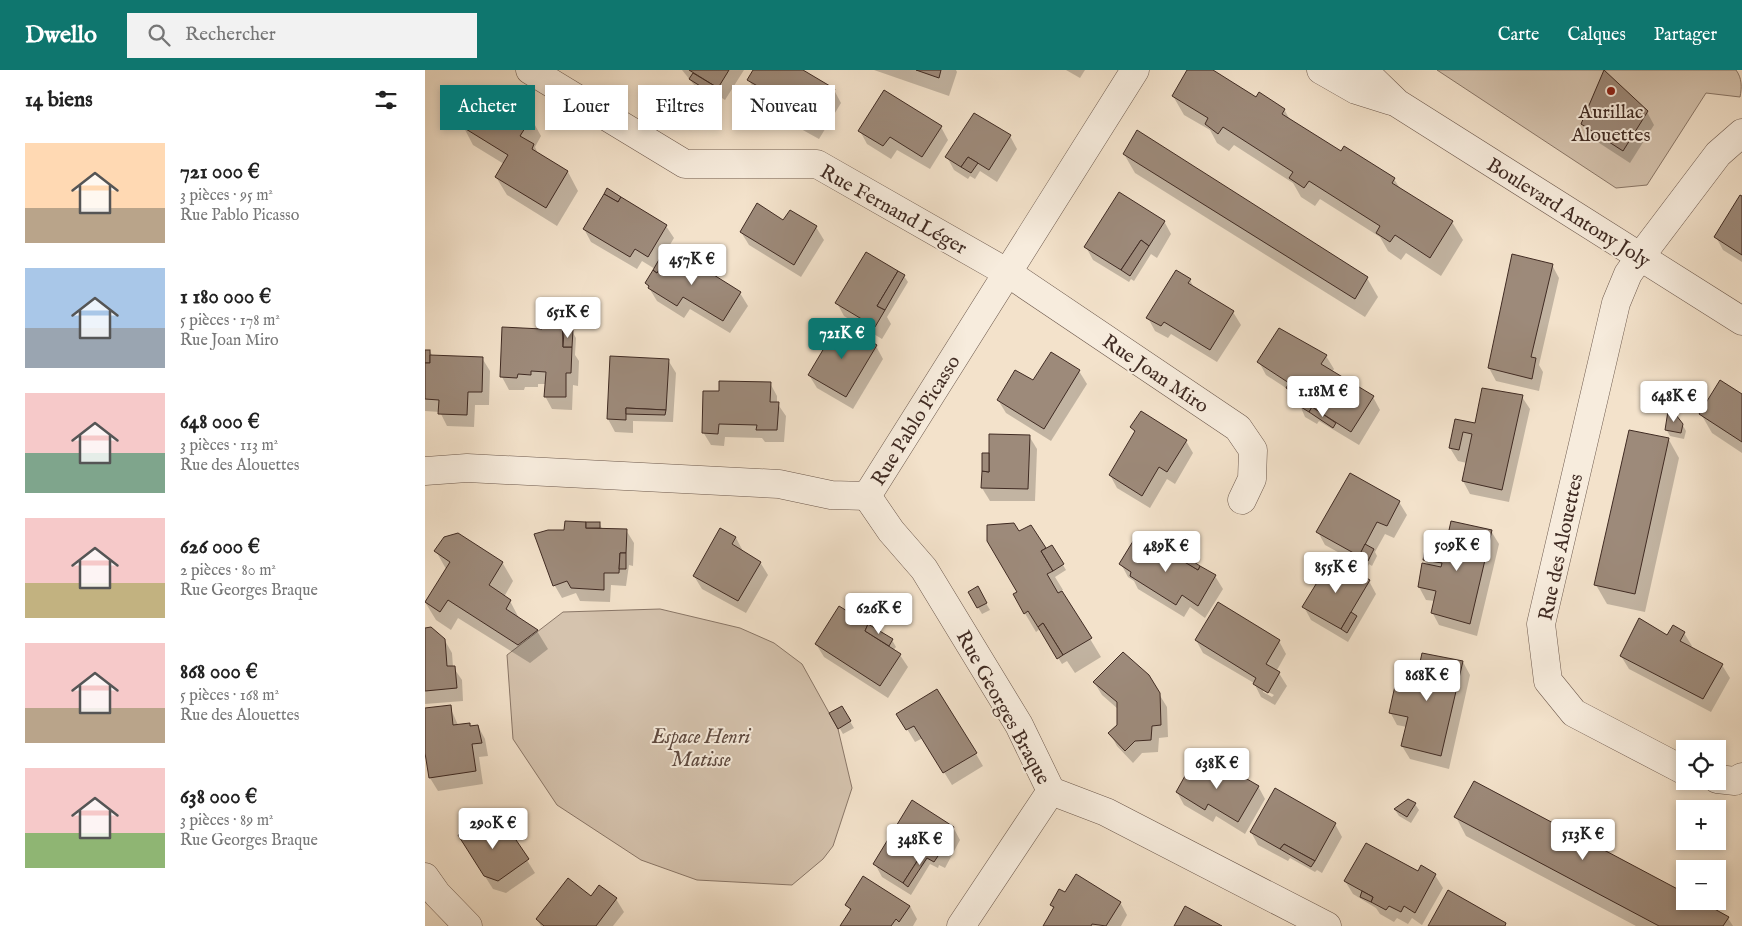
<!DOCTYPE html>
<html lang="fr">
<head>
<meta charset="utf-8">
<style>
	:root { --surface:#fff; --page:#f2f2f2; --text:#222; --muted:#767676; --accent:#0f766e }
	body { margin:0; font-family:"IM FELL English",serif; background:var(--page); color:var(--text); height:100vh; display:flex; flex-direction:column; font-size:19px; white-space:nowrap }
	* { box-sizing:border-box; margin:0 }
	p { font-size:16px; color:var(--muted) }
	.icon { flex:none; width:28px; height:28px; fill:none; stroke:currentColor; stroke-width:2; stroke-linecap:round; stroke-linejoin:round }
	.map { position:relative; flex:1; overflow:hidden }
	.drawer { display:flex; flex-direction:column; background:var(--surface); width:425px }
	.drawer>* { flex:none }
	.guide { position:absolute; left:15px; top:15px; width:475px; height:45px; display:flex; gap:10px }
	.fabs { position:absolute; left:1251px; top:670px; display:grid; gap:10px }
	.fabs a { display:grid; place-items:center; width:50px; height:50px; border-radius:0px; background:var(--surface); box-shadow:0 2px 8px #0003; font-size:25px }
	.price { position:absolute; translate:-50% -42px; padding:0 11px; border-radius:5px; background:#fff; color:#222; font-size:16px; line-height:32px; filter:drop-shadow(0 1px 2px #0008) }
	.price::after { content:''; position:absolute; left:50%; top:30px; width:15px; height:11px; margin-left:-8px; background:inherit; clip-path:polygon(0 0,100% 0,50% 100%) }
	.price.on { background:var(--accent); color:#fff }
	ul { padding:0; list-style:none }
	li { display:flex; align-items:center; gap:15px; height:125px; padding:0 25px }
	li span { display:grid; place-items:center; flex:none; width:140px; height:100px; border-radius:0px; color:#555 }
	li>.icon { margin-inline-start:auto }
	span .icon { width:60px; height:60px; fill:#fffc; stroke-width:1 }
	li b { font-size:21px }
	h2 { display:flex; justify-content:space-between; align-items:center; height:60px; padding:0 25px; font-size:21px }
	.tag { padding:0 18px; border-radius:0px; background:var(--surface); box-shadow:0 2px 8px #0003; font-size:18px; line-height:45px }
	.tag.on { background:var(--accent); color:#fff }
	header { display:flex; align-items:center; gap:30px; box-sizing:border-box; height:70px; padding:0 25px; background:var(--accent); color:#fff }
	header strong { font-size:24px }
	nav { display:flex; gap:28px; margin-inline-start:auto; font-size:18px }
	.search { width:350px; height:45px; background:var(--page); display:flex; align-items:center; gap:12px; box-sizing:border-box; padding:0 18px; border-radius:0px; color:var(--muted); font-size:19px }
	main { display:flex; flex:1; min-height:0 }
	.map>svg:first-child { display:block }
</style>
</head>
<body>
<header>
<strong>Dwello</strong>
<div class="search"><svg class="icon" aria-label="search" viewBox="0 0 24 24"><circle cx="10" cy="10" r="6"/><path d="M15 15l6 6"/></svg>Rechercher</div>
<nav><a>Carte</a><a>Calques</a><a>Partager</a></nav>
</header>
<main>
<section class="drawer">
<h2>14 biens<svg class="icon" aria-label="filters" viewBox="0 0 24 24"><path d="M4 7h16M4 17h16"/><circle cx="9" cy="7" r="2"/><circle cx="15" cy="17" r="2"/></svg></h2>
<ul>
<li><span style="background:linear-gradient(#ffd9b3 65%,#b9a48a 0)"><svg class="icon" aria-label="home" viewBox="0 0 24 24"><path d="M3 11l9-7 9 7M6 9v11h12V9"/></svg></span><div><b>721 000 €</b><p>3 pièces · 95 m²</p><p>Rue Pablo Picasso</p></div></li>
<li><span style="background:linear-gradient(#a9c7e8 60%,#9aa5b1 0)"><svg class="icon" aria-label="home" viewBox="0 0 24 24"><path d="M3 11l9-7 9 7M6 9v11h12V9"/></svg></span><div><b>1 180 000 €</b><p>5 pièces · 178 m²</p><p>Rue Joan Miro</p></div></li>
<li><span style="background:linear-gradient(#f6c9c9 60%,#7fa58c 0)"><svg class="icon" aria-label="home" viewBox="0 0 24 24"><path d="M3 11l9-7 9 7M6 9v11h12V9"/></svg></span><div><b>648 000 €</b><p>3 pièces · 113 m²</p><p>Rue des Alouettes</p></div></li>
<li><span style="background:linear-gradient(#f6c9c9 65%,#c2b280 0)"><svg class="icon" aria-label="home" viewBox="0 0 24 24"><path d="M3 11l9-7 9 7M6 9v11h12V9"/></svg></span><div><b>626 000 €</b><p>2 pièces · 80 m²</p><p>Rue Georges Braque</p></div></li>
<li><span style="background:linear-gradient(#f6c9c9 65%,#b9a48a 0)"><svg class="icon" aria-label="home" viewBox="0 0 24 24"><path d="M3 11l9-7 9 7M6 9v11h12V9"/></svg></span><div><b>868 000 €</b><p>5 pièces · 168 m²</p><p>Rue des Alouettes</p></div></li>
<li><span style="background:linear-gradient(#f6c9c9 65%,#8fb573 0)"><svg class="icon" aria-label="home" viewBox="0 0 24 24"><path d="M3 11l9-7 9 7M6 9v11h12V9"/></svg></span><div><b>638 000 €</b><p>3 pièces · 89 m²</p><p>Rue Georges Braque</p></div></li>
</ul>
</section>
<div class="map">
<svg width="1317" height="856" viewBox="0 0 1317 856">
	<rect width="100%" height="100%" fill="#f3e2cb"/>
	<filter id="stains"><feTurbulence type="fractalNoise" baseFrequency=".004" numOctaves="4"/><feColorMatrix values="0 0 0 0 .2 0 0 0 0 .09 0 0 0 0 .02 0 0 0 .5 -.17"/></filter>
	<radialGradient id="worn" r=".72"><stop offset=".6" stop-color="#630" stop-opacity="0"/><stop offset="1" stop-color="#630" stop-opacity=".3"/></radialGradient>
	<g fill="#d5c3ae" stroke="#8a7768">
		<path d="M1012 0H1311C1317 8 1317 17 1315 27L1281 23 1222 115 1191 118Z"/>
		<path d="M235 539 315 558 349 573 377 594 413 659 427 718 408 776 398 789 367 815 272 810 216 790 132 735 88 669 82 585 138 542Z"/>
	</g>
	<g fill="#0003" fill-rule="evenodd">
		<path d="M257 0H319L300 30 294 26 292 30 270 16Z"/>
		<path d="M330 0H376L409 20 416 33 394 69 376 59 372 52 361 46 359 39 331 23 324 10Z"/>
		<path d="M449 0H531L532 2 524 26Z"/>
		<path d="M641 0H660L655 8Z"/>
		<path d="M764 0H786L831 28 859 39 865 50 916 83 969 109 976 120 1027 152 1038 170 1016 206 981 183 976 190 963 181 955 167 895 129 890 136 876 127 868 113 809 75 804 81 792 73 785 60 759 45 748 26Z"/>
		<path d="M1180 1 1222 42 1229 55 1205 93 1165 67 1158 54Z"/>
		<path d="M106 48 116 66 110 77 113 84 143 102 153 121 132 156 82 125 71 107 79 94 48 75 38 56Z"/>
		<path d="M516 57 523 70 505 99 472 80 466 89 442 74 435 61Z"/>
		<path d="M585 66 592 79 572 112 555 101 550 109 545 106 543 109 529 100 522 87Z"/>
		<path d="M699 84 942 208 953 227 940 247 710 103Z"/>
		<path d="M1317 128V192L1298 180 1291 167Z"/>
		<path d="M359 151 391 157 399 170 376 207 324 175 316 162Z"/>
		<path d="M739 151 746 164 732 188 726 184 709 211 706 209 704 212 668 190 661 177Z"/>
		<path d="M241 156 249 168 240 183 315 223 323 236 305 263 265 239 259 248 232 231 221 213 230 199 217 191 212 199 166 172 159 159Z"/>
		<path d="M1127 195 1134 208 1114 295 1118 302 1114 321 1071 311 1064 298Z"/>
		<path d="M479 206 483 212 462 247 466 254 457 269 419 246 412 233Z"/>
		<path d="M765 210 769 218 808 242 816 255 792 292 746 264 743 268 730 261 723 248Z"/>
		<path d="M136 246 144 261H147L151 268 150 285 154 291 153 316 148 315 147 340 127 339 120 326 121 314H113V317H100L99 320H84L77 307 78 258 118 261Z"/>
		<path d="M451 276 458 289 428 339 392 318 384 305Z"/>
		<path d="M888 278 901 286 909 299 907 302 948 327 955 340 934 375 894 351 892 354 880 347 874 333 864 320 841 305 834 292Z"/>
		<path d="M0 281H5L8 287 57 288 65 301 64 335H50L49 357 22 356 15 342 0 341Z"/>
		<path d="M243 290 251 303 248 352 208 351V363L190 362 183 349Z"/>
		<path d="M654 301 662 314 626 371 581 343 573 330 608 312Z"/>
		<path d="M345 313 352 326V333L361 346 359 372H340L337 368 300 367 299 376 286 375 278 362 295 322Z"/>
		<path d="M1317 325V383L1287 363 1276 344Z"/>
		<path d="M1097 327 1105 339 1084 432 1045 424 1038 411 1042 393 1033 391 1025 378 1030 350 1051 354Z"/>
		<path d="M1257 354 1261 361 1259 369 1245 366 1241 359Z"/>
		<path d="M707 357 761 371 768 383 750 414 742 409 725 438 692 418 685 405 710 363Z"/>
		<path d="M604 366 612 379 610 431H565L557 418 563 384Z"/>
		<path d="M1244 370 1254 388 1220 542 1182 534 1171 515Z"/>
		<path d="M926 405 974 432 982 445 969 468 960 464 950 482 952 486 947 496 944 494 942 498 900 475 893 462Z"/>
		<path d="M174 453 178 460H201L209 473 208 496 204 495 201 516 186 515 185 532 155 531 151 523 137 528 130 516 111 465 141 462Z"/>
		<path d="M606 456 620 480 627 477 641 500 630 507 638 520 636 521 676 587 650 603 642 591 637 594 615 559 611 562 589 525 593 522V463Z"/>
		<path d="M295 460 311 468 318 481 335 492 343 505 321 543 277 519 269 506Z"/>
		<path d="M1066 461 1074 474 1052 566 1014 555 1007 542 1010 531 1001 530 994 517 1003 495 999 489 1020 484Z"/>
		<path d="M723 477 790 506 798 519 780 548 765 537 759 547 713 519 709 511 703 507 696 494Z"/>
		<path d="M11 481 77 492 88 511 79 527 85 531 95 550 112 561 123 579 105 593 33 548 26 560 11 550 0 532 21 499Z"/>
		<path d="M944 511 951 524 923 572 886 550 879 537Z"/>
		<path d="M552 518 565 540 557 544 544 522Z"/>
		<path d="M415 538 467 570 471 577 468 580 475 585 483 597 463 628 399 587 391 574Z"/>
		<path d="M0 559 19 569 27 583 28 597 37 610 38 631 0 634Z"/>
		<path d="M1259 563 1267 576 1265 578 1297 595 1305 608 1286 642 1204 599 1196 586 1243 566Z"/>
		<path d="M771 570 854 571 861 584 852 600 862 616 850 635 836 627 829 613 778 583ZM838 619 849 625 847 627 838 622Z"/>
		<path d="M1038 592 1045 605 1024 699 985 689 977 676 982 657 972 655 965 642 992 608Z"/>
		<path d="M723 606 742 637 743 667 734 668 733 682 717 683 708 693 692 676 685 663 693 656V639L677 625 669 612Z"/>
		<path d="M25 637 33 655 53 656 60 669 63 686 54 687 58 714 13 721 5 708 0 674V639Z"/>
		<path d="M417 638 429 658 418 664 406 644Z"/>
		<path d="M473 644 551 684 558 696 527 715 498 668 490 672Z"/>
		<path d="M800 707 833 716 840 729 820 764 791 746 788 752 759 735 752 722Z"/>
		<path d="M990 734 994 740 986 753 974 746 970 740Z"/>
		<path d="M1031 747 1260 825V831L1303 848 1308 856H1211L1041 766Z"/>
		<path d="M910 754 917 767 897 803 892 800 890 802 865 788 863 791 833 775 826 762Z"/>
		<path d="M528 757 535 770 520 798 514 795 513 798 505 794 486 825 457 807 450 794Z"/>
		<path d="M72 766 88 768 110 803 81 823 68 819 42 778Z"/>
		<path d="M994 803 1010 805 1018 818 997 855 987 848 983 854 972 848 969 852 955 844 951 838 928 824 920 811Z"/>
		<path d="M166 828 191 829 199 842 188 856H116L112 849Z"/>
		<path d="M695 832 702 845 696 856H619L629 840 626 835Z"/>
		<path d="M422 835 485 836 492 849 488 856H416L426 842Z"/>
	</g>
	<g fill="#9d8a7a" stroke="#402b23">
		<path d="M264 0H304L293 18Z"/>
		<path d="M328 0H378L410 19 386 57 367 46 371 38 322 10Z"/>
		<path d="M491 0H516L514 8Z"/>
		<path d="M762 0H788L831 27 834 22 860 39 857 44 916 81 919 76 970 108 967 113 1028 151 1005 188 970 165 965 172 951 163 955 156 884 111 879 118 864 108 868 102 798 57 793 64 780 54 783 48 747 26Z"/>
		<path d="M1179 0 1223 41 1198 81 1156 54Z"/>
		<path d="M268 3 293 18 288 24 264 9Z"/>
		<path d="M59 18 107 47 95 66 109 74 107 79 143 101 121 138 70 107 83 85 36 56Z"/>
		<path d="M459 20 517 56 497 87 465 67 458 76 433 61Z"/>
		<path d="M362 33 371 38 367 46 356 40Z"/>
		<path d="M549 43 586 65 564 100 543 87 536 97 520 87Z"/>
		<path d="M712 60 943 207 930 229 698 84Z"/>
		<path d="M543 87 553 93 546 103 536 97Z"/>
		<path d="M182 118 196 127 193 132 179 124Z"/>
		<path d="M694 122 740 151 724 176 716 170 696 200 659 177Z"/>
		<path d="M179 124 193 132 196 127 242 155 223 187 210 179 205 187 158 159Z"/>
		<path d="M1315 125 1317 126V185L1289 167Z"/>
		<path d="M332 133 358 150 365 140 392 156 369 195 315 162Z"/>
		<path d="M716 170 724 176 705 206 696 200Z"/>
		<path d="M246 178 316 222 298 251 258 227 252 236 223 218 224 216 220 213 228 200 232 203Z"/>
		<path d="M239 181 243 184 232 203 228 200Z"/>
		<path d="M441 182 473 201 452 236 460 240 450 257 410 233Z"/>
		<path d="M1087 184 1128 194 1106 287 1111 288 1107 309 1063 298Z"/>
		<path d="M751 200 766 209 763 213 809 241 785 280 739 252 736 256 721 248Z"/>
		<path d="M473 201 480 205 460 240 452 236Z"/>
		<path d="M118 245H137L138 277H147L146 303H141V327H119L121 302 106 301V305L93 304 92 308 75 307 77 257 117 259Z"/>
		<path d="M414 253 452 275 421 327 383 305Z"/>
		<path d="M854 258 902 285 896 294 949 326 926 362 887 337 884 342 871 334 876 327 861 318 864 313 832 292Z"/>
		<path d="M139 260H148L147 277H138Z"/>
		<rect x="0" y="280" width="5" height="13"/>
		<path d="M626 282 655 300 619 359 572 330 590 300 608 310Z"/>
		<path d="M5 285 58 287 57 322H43L42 345 13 344 14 330 0 329V293H5Z"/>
		<path d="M185 286 244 289 241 340 201 338V350L182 349Z"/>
		<path d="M1295 310 1317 324V372L1274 344Z"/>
		<path d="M294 311 346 312 345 332H354L352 360H331L332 355 294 354 293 364 277 363 278 321H294Z"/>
		<path d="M1057 318 1098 325 1077 420 1037 411 1047 364 1038 362 1034 380 1024 378 1030 349 1050 353Z"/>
		<path d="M887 337 911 353 908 358 884 342Z"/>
		<path d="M201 338 241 340 240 345 201 344Z"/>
		<path d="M716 341 762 370 742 402 734 397 717 426 684 405 710 361 705 357Z"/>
		<path d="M1243 341H1248L1258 354 1256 363 1240 360Z"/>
		<path d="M1204 360 1244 368 1210 524 1169 515Z"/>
		<path d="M564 364 605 365 603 419 556 418 557 401 564 402Z"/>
		<path d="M557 383H564V402L557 401Z"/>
		<path d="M925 403 975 431 962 456 952 452 934 486 891 462Z"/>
		<path d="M140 451 161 452V458L202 459 201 483H195L194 503H179V520L146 518 142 511 128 516 109 464 123 460H139Z"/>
		<path d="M1026 451 1067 460 1045 554 1006 543 1011 521 993 517 997 493 1016 497 1017 493 998 490 1000 479 1019 483Z"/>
		<rect x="161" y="452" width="14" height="6"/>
		<path d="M589 453 594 461 606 455 621 478 616 481 628 501 622 504 633 523 637 521 667 568 638 585 618 553 613 557 603 541 599 544 588 524 592 522 562 471V455Z"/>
		<path d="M295 458 311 467 307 474 336 492 313 531 268 506Z"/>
		<path d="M33 463 78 492 64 515 86 530 81 539 113 560 93 575 23 530 15 542 0 532 25 492 9 481 19 467Z"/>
		<path d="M710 468 723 476 726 470 773 500 775 496 791 505 773 536 757 525 751 535 705 506 706 502 694 494Z"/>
		<path d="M940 474 949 479 943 491 934 486Z"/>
		<path d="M627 475 639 494 628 501 616 481Z"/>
		<path d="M754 482 775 496 773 500 751 487Z"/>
		<path d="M195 483H201V499H194Z"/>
		<path d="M907 488 945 510 916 559 877 537Z"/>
		<path d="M553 516 562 533 552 538 543 522Z"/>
		<path d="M793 532 855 570 841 594 855 602 843 623 828 614 831 608 770 570Z"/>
		<path d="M414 536 443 554 440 561 476 584 455 616 390 574Z"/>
		<path d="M926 542 932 546 922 563 916 559Z"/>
		<path d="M1214 548 1242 565 1248 555 1260 562 1255 571 1298 594 1278 629 1195 586Z"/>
		<path d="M618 553 638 585 632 589 613 557Z"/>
		<path d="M443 554 468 569 464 576 440 561Z"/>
		<path d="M6 557 20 569 22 596H30L32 618 0 621V558Z"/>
		<path d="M698 582 724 605 735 623 736 655 727 656 726 670 710 671 700 681 683 663 692 655V632L668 612Z"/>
		<path d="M997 583 1038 591 1016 686 976 676 983 647 964 643 973 602 992 606Z"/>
		<path d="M512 619 552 683 518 703 489 656 481 660 471 644Z"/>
		<path d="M26 635 28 655 45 653V656L53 655 57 673 47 674 51 701 4 708 0 683V638Z"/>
		<path d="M417 636 426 651 413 659 404 643Z"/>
		<path d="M770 688 799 705 803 698 834 716 813 752 783 734 780 740 751 722Z"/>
		<path d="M1049 711 1260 823V831H1275L1304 847 1298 856H1234L1029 747Z"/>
		<path d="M850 718 911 753 890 791 859 774 855 779 825 762Z"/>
		<path d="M983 729 991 733 982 747 969 739Z"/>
		<path d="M487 730 529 757 513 786 500 779 478 813 448 794Z"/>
		<path d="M60 747 72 764 76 761 89 767 104 789 73 811 59 806 33 765Z"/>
		<path d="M941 773 993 801 996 795 1011 804 990 843 979 836 976 842 964 836 961 840 946 832 948 827 919 811Z"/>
		<path d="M859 774 890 791 886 797 855 779Z"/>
		<path d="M500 779 513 786 509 792 502 788 483 817 478 813Z"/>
		<path d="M651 804 696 832 681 856 667 854 666 856H618L629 837 625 835 634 819 640 822Z"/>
		<path d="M438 806 485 836 474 852 471 849 466 856H415L426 839 420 835Z"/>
		<path d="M143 808 166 826 174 815 192 828 171 856H119L111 849Z"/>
		<path d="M1023 820 1081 853 1080 856H1003Z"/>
		<path d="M937 821 948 827 946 832 935 827Z"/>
		<path d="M760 836 797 856H749Z"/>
	</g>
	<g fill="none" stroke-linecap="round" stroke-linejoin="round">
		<g stroke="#6d594d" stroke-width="29">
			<g id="minor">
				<path d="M105 0 260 94H392L583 203 813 358 828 380 827 409 817 430"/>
				<path d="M896 0 931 20 966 31"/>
				<path d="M938 0 972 33 1317 251"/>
				<path d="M0 401 42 398 354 414 406 425 442 426 710 0"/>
				<path d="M442 426 466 461 499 499 594 655 626 721 681 742 902 856"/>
				<path d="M1260 701 1149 643 1123 611 1116 554 1191 233 1203 204 1215 187 1293 84 1317 63"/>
				<path d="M1292 709 1310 711 1317 707"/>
				<path d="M0 807 12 824 43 856"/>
				<path d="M536 856 626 721"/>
			</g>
		</g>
		<use href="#minor" stroke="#f7ecdd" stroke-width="28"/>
	</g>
	<circle fill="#8f2418" stroke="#f7ecdd" stroke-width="2" cx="1186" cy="21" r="5"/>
	<g text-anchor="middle" stroke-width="4" stroke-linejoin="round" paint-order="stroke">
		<g font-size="20" fill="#402b23" stroke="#f7ecdd">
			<text x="1186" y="48">Aurillac<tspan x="1186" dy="23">Alouettes</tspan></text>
		</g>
		<g font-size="20" fill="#402b23" stroke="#f7ecdd">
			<text transform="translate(469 139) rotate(29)" y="7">Rue Fernand Léger</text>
			<text transform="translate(1144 142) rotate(32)" y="7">Boulevard Antony Joly</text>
			<text transform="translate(731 303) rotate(34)" y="7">Rue Joan Miro</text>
			<text transform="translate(490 350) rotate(-58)" y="7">Rue Pablo Picasso</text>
			<text transform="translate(1135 477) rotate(-78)" y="7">Rue des Alouettes</text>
			<text transform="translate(579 637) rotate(61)" y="7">Rue Georges Braque</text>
		</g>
		<g font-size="20" font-style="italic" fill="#5e493f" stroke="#f7ecdd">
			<text x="276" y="673">Espace Henri<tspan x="276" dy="23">Matisse</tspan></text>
		</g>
	</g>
	<rect width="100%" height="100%" filter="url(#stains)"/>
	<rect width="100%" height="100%" fill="url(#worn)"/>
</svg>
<div class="fabs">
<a><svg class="icon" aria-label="locate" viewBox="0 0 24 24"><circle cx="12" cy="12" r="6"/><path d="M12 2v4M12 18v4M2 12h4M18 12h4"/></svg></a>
<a>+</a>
<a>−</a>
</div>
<b class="price" style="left:267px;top:216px">457K €</b>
<b class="price" style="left:143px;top:269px">651K €</b>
<b class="price on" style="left:417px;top:290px">721K €</b>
<b class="price" style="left:898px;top:348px">1.18M €</b>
<b class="price" style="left:1249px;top:353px">648K €</b>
<b class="price" style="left:1032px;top:502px">509K €</b>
<b class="price" style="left:741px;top:503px">489K €</b>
<b class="price" style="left:911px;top:524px">855K €</b>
<b class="price" style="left:454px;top:565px">626K €</b>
<b class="price" style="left:1002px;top:632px">868K €</b>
<b class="price" style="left:792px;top:720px">638K €</b>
<b class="price" style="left:68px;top:780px">290K €</b>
<b class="price" style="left:1158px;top:791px">513K €</b>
<b class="price" style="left:495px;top:796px">348K €</b>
<div class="guide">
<a class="tag on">Acheter</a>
<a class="tag">Louer</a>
<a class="tag">Filtres</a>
<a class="tag">Nouveau</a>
</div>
</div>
</main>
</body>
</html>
